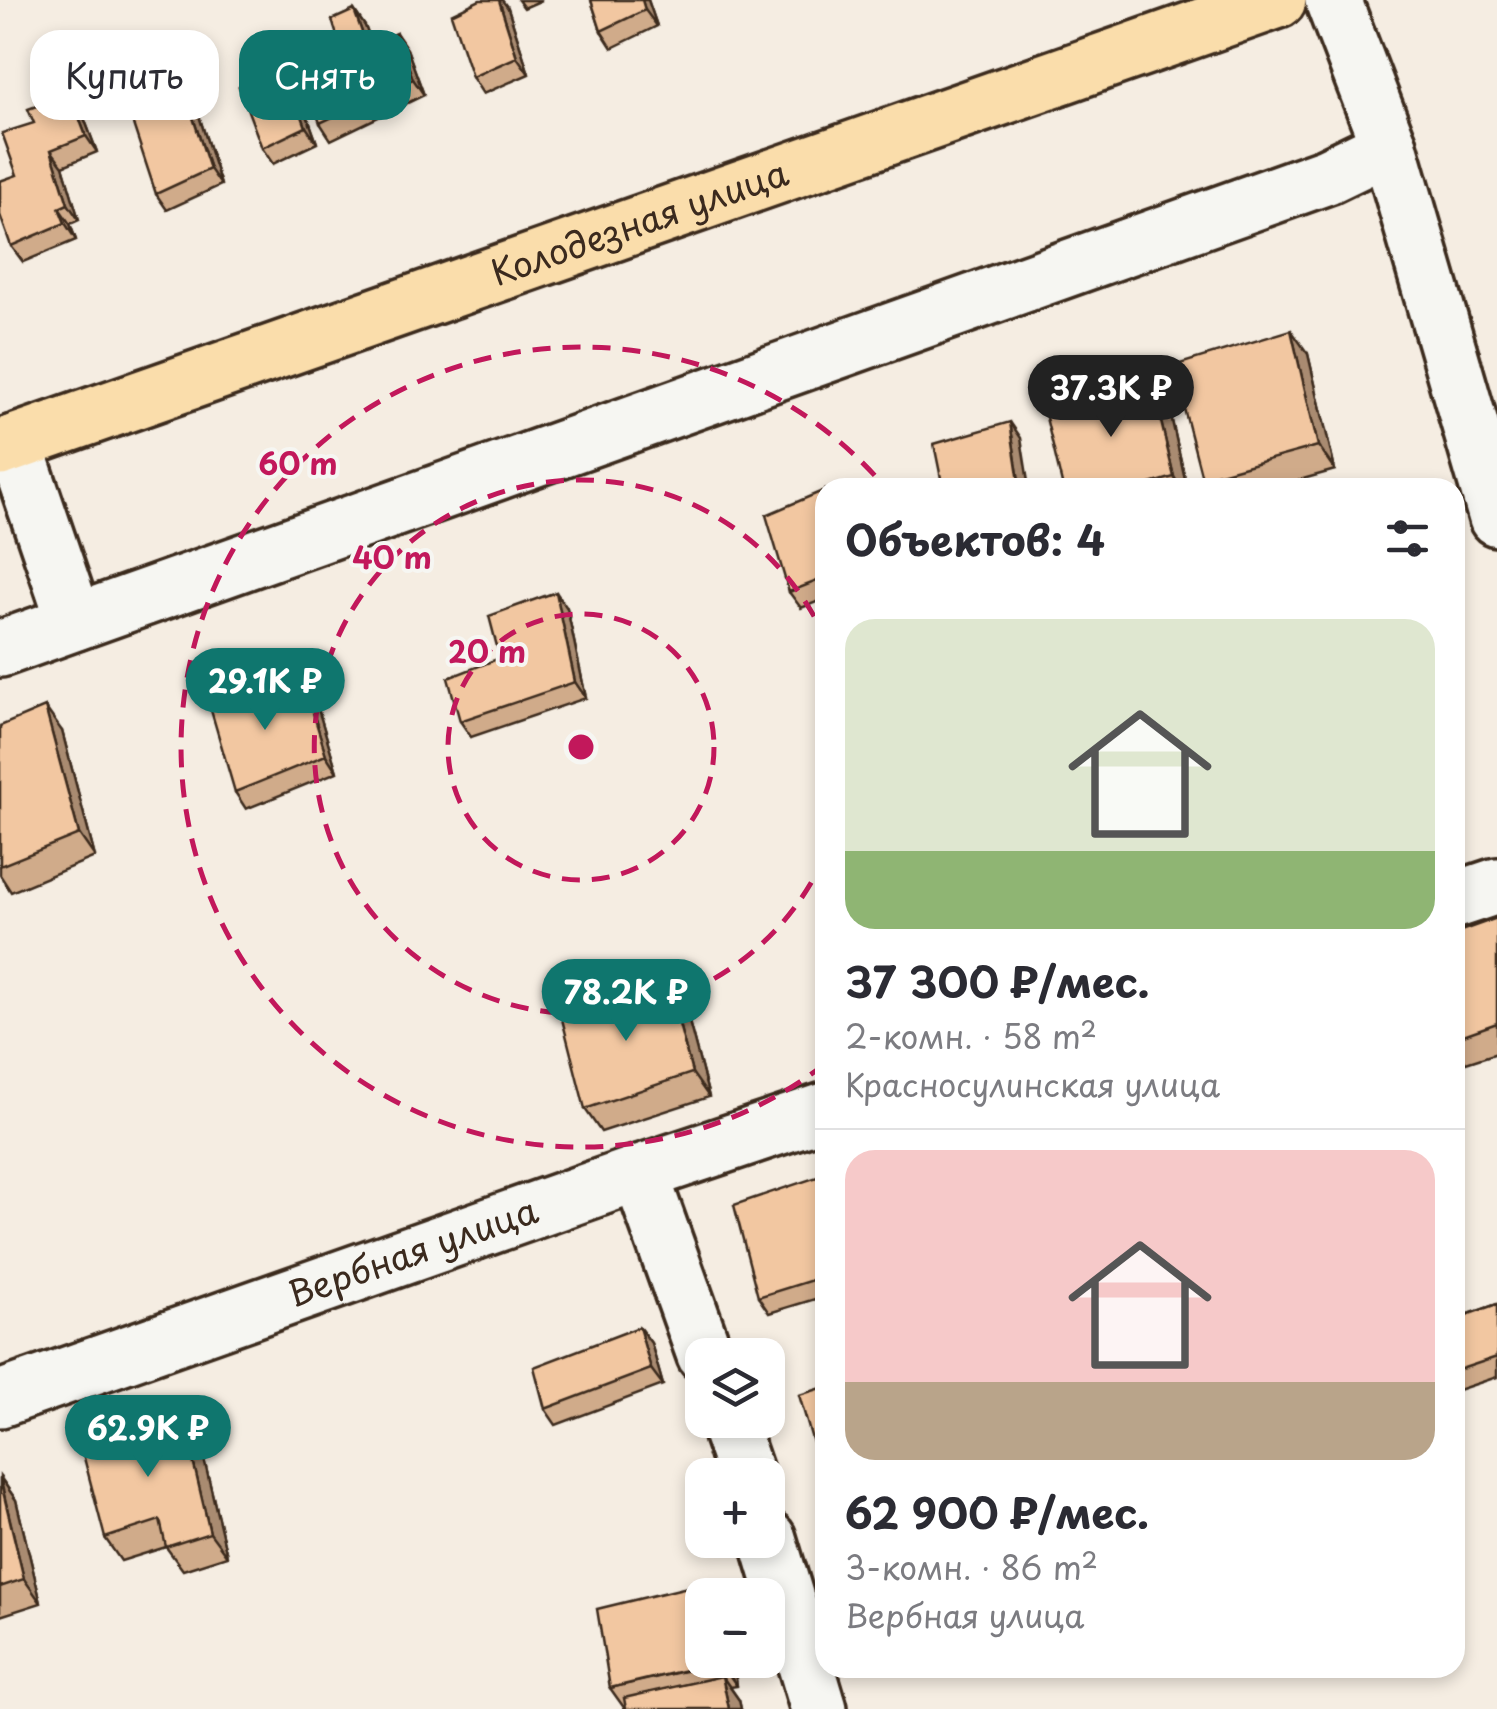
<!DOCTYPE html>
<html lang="ru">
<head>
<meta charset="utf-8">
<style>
	:root { --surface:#fff; --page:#f7f7f7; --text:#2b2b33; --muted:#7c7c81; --line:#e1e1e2; --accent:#0f766e }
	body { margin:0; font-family:"Playpen Sans",sans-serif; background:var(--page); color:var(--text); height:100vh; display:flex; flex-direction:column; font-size:38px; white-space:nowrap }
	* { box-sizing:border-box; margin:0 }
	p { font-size:32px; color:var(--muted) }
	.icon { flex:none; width:55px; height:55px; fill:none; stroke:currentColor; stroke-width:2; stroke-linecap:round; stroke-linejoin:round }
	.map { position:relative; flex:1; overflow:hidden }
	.drawer { position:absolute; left:815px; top:478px; width:650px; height:1200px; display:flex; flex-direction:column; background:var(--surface); border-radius:30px; box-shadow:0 5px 15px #0003 }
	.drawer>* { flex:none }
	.guide { position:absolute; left:30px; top:30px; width:635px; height:90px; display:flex; gap:20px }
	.buttons { position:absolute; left:685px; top:1338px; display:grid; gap:20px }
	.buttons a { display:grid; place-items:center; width:100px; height:100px; border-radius:20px; background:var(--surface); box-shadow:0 5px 15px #0003; font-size:50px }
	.price { position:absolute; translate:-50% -85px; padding:0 22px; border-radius:35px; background:var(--accent); color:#fff; font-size:32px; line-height:65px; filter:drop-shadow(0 2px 5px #0008) }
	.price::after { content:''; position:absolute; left:50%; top:60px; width:30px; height:22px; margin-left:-15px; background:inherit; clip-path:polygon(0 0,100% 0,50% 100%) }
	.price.on { background:#222; color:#fff }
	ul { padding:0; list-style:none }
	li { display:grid; align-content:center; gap:20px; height:530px; padding:0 30px }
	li+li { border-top:2px solid var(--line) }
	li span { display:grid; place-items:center; height:310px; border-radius:30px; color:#555 }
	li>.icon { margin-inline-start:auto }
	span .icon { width:180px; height:180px; fill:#fffc; stroke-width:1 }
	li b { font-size:42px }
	h2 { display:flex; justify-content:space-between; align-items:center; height:120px; padding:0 30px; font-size:42px }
	.tag { padding:0 35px; border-radius:30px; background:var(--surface); box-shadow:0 5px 15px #0003; font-size:35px; line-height:90px }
	.tag.on { background:var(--accent); color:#fff }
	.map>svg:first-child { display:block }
</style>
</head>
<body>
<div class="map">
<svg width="1497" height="1709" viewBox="0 0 1497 1709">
	<rect width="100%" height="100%" fill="#f5ede2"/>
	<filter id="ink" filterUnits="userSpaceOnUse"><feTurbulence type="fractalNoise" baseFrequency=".01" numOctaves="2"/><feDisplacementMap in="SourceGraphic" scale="20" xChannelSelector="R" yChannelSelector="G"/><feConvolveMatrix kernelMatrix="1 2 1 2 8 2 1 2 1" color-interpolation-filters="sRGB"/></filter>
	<g filter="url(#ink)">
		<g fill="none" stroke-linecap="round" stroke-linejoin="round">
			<g stroke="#3b2a1e" stroke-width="62">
				<g id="minor">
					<path d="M1333 0 1389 146 1497 518"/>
					<path d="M14 443 75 622"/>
					<path d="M0 649 1327 176 1389 146"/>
					<path d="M1455 900 1497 886"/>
					<path d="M640 1173 705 1355"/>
					<path id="s1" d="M0 1399 640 1173 825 1111"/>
					<path d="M727 1420 746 1475"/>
					<path d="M768 1539 819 1709"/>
				</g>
			</g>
			<g stroke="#3b2a1e" stroke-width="62">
				<g id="major">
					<path id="s2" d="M0 448 1278 0"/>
				</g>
			</g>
			<use href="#minor" stroke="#f6f6f2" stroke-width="55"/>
			<use href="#major" stroke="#faddab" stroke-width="55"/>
		</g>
		<g fill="#d0ab8a" stroke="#3b2a1e" stroke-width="2.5">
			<path d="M518 0H542L524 8Z"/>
			<path d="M591 0H648L657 26 612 48 601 31Z"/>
			<path d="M508 8 529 74 483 94 472 77Z"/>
			<path d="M354 10 365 26 372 44 396 33 407 49 424 95 331 140 320 123 340 45Z"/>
			<path d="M284 66 295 82 317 143 273 164 262 148Z"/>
			<path d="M195 103 221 185 167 210 156 194Z"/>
			<path d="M81 110 97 152 63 166 79 220 70 224 76 240 23 262 11 246 17 175 34 123Z"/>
			<path d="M1308 354 1335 470 1271 488H1208L1202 478Z"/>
			<path d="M1151 379 1168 403 1187 488H1063Z"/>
			<path d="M825 490V599L801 608 789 592Z"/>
			<path d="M567 608 586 698 471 737 460 721 500 658Z"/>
			<path d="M315 699 337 772 246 809 235 792Z"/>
			<path d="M0 726 62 731 95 857 11 892 0 875Z"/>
			<path d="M1497 918V1053L1466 1063 1455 1048V933Z"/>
			<path d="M667 979 684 1003 709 1097 601 1132 585 1109Z"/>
			<path d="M825 1178V1296L769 1313 758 1297Z"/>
			<path d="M1497 1304V1377L1455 1391V1319Z"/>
			<path d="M639 1327 651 1343 663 1385 556 1425 545 1409Z"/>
			<path d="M825 1387V1465L816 1453Z"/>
			<path d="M181 1410 198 1434 227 1556 183 1570 166 1547 121 1561 105 1538Z"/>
			<path d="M0 1477 16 1500 41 1603 0 1616Z"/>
			<path d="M733 1660 737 1686 730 1687 739 1700 741 1709H625L610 1688Z"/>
		</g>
		<g fill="#a98b71" stroke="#3b2a1e" stroke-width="2.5">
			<path d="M499 0H502L508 8 529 74 517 57Z"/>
			<path d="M642 0H648L657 26 645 10Z"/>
			<path d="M354 10 365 26 379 62 367 46Z"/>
			<path d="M396 33 407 49 424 95 413 79Z"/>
			<path d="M284 66 295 82 317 143 306 127Z"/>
			<path d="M183 87 195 103 221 185 210 169Z"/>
			<path d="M70 94 81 110 97 152 86 136Z"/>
			<path d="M51 150 63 166 79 220 68 204Z"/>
			<path d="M59 208 70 224 76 240 65 223Z"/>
			<path d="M1291 330 1308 354 1335 470 1318 446Z"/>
			<path d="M1151 379 1168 403 1187 488H1181L1174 477Z"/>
			<path d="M1010 422 1021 438 1029 488H1020Z"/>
			<path d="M556 592 567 608 586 698 575 682Z"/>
			<path d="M255 681 267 697 261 698Z"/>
			<path d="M304 683 315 699 337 772 326 755Z"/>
			<path d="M45 707 62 731 95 857 79 834Z"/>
			<path d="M667 979 684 1003 709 1097 692 1073Z"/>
			<path d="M816 1258 825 1271V1282L822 1277Z"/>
			<path d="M639 1327 651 1343 663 1385 651 1369Z"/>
			<path d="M181 1410 198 1434 227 1556 210 1533Z"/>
			<path d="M0 1477 16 1500 41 1603 24 1579Z"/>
			<path d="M708 1582 717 1595H710Z"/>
			<path d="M720 1660H733L737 1686 720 1662Z"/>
			<path d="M722 1676 739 1700 741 1709H729Z"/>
		</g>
		<g fill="#f2c7a1" stroke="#3b2a1e" stroke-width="2.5">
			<path d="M480 0H499L517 57 472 77 451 14Z"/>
			<path d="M591 0H642L645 10 601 31Z"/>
			<path d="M354 10 367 46 396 33 413 79 320 123 298 62 340 45 332 20Z"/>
			<path d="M284 66 306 127 262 148 239 87Z"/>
			<path d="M183 87 210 169 156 194 129 112Z"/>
			<path d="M70 94 86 136 51 150 68 204 59 208 65 223 11 246 0 215V181L17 175 2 133 34 123 28 109Z"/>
			<path d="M1291 330 1318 446 1202 478 1173 366Z"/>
			<path d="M1151 379 1174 477 1137 488H1063L1044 409Z"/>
			<path d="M1010 422 1020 488H943L934 444Z"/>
			<path d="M825 490V578L789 592 766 515Z"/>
			<path d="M556 592 575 682 460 721 448 678 500 658 489 616Z"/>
			<path d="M255 681 261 698 304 683 326 755 235 792 208 700Z"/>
			<path d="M45 707 79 834 0 866V726Z"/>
			<path d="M1497 918V1023L1455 1038V933Z"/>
			<path d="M667 979 692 1073 585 1109 561 1015Z"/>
			<path d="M823 1175 825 1183V1254L816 1258 822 1277 758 1297 734 1205Z"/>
			<path d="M1497 1304V1357L1455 1371V1319Z"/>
			<path d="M639 1327 651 1369 545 1409 534 1367Z"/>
			<path d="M825 1387V1450L816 1453 799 1395Z"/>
			<path d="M181 1410 210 1533 166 1547 160 1520 105 1538 81 1446Z"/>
			<path d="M0 1479 24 1579 0 1587Z"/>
			<path d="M708 1582 710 1595H702V1660H720V1662L610 1688 597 1609Z"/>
			<path d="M722 1676 729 1709H626L624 1698Z"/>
		</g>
	</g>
	<g fill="none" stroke="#c2185b" stroke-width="5" stroke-dasharray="18 12">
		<circle cx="581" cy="747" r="133"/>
		<path d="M825 856A267 267 0 1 1 825 638"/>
		<path d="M825 1064A400 400 0 1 1 885 487"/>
	</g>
	<g text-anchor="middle" stroke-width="8" stroke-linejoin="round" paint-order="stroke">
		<g font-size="35" fill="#3b2a1e" stroke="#f6f6f2">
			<text dy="12" stroke="none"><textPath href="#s2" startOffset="678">Колодезная улица</textPath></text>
			<text dy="12" stroke="none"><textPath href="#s1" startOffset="438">Вербная улица</textPath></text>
		</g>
	</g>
	<circle cx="581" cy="747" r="15" fill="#c2185b" stroke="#f6f6f2" stroke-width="5"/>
	<g font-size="30" text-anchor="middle" font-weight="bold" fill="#c2185b" stroke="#f6f6f2" stroke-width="8" stroke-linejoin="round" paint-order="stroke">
		<text x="298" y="475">60 m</text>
		<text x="392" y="569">40 m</text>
		<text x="487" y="663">20 m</text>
	</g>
</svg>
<div class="buttons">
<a><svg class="icon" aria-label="layers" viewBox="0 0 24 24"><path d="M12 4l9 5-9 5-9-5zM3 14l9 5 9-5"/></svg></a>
<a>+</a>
<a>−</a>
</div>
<b class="price on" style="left:1111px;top:440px">37.3K ₽</b>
<b class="price" style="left:265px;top:733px">29.1K ₽</b>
<b class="price" style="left:626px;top:1044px">78.2K ₽</b>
<b class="price" style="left:148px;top:1480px">62.9K ₽</b>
<div class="guide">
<a class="tag">Купить</a>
<a class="tag on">Снять</a>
</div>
<section class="drawer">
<h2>Объектов: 4<svg class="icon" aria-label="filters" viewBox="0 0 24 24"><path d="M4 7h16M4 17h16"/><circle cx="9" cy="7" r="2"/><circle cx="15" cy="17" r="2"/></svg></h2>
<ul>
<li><span style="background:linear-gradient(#dfe7d0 75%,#8fb573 0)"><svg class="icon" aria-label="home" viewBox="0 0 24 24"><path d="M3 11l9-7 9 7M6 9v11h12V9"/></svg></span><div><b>37 300 ₽/мес.</b><p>2-комн. · 58 m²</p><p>Красносулинская улица</p></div></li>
<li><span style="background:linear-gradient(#f6c9c9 75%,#b9a48a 0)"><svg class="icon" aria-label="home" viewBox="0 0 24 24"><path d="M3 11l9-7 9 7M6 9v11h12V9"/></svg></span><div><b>62 900 ₽/мес.</b><p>3-комн. · 86 m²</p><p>Вербная улица</p></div></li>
</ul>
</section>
</div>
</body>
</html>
